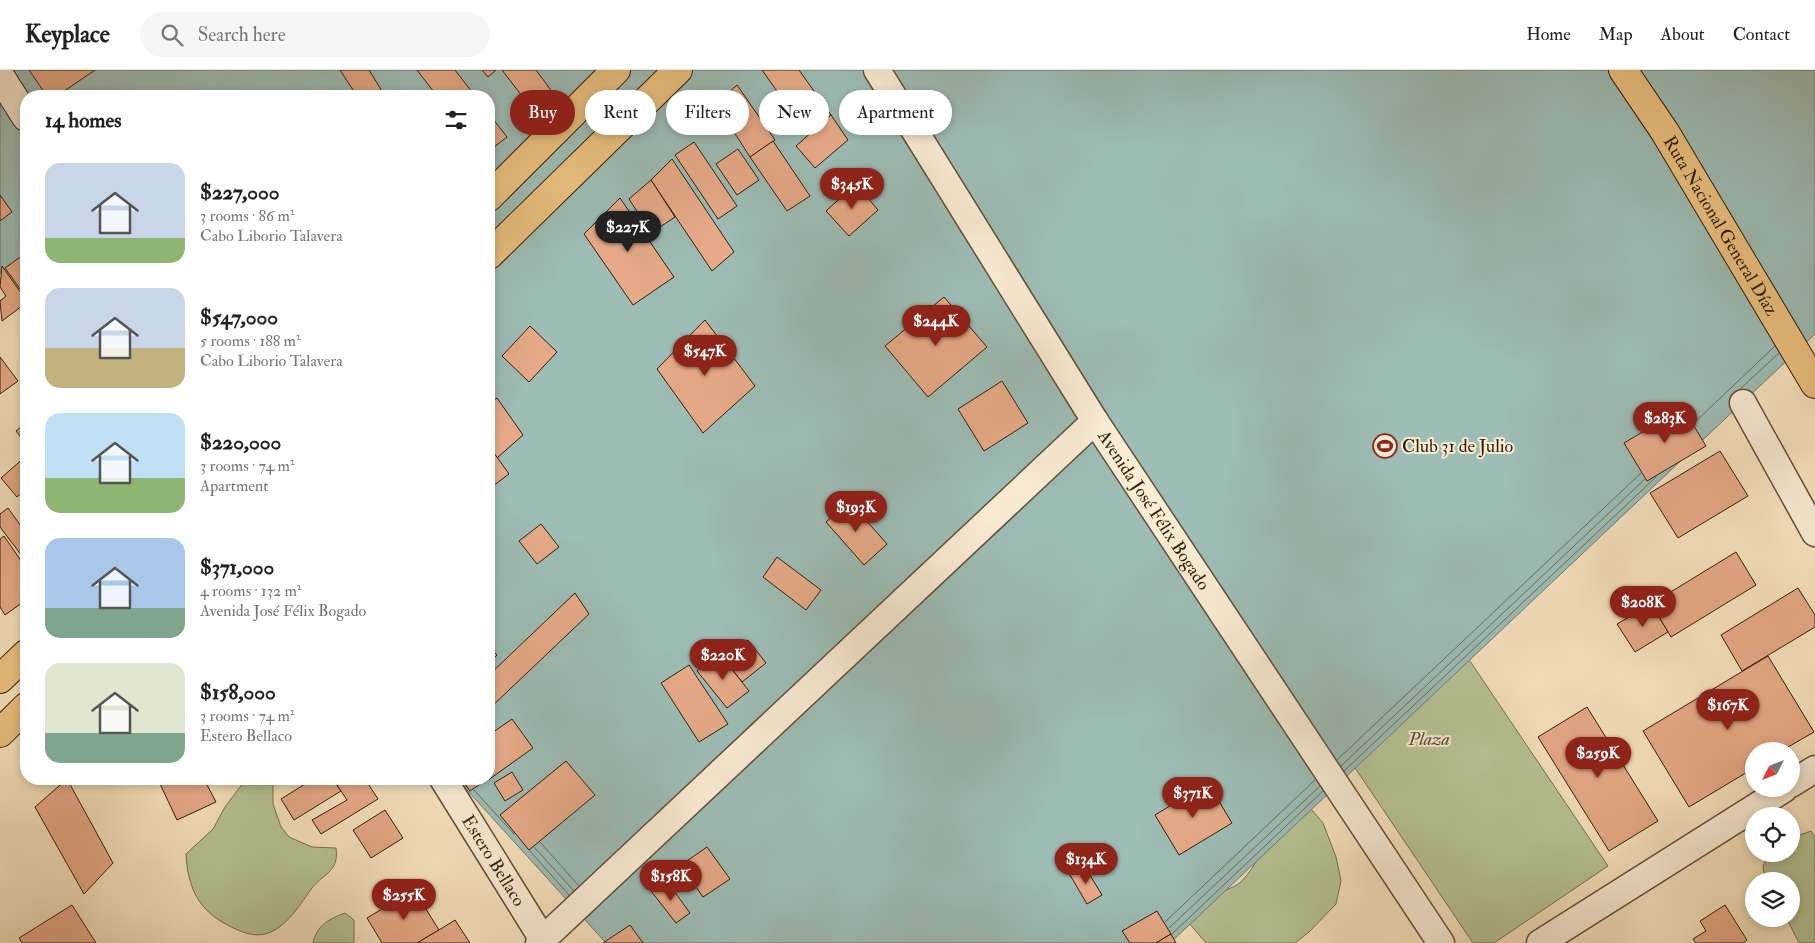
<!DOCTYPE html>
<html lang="en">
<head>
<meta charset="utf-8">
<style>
	:root { --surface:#fff; --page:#f6f6f6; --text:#222; --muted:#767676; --line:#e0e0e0; --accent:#8f2418 }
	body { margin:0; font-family:"IM FELL Double Pica",serif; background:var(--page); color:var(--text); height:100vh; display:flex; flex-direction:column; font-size:19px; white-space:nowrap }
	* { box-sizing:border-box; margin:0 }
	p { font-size:16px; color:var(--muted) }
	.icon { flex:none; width:28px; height:28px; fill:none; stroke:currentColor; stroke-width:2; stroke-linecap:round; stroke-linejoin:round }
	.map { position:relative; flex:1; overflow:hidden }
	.sheet { position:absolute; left:20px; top:20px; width:475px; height:695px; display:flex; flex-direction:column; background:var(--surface); border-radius:20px; box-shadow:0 2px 8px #0003 }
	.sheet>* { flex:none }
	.top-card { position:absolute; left:510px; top:20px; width:475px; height:45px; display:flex; gap:10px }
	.needle { width:32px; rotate:228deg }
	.buttons { position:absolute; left:1745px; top:672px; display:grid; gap:10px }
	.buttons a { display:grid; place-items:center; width:55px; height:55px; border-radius:50%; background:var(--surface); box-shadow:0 2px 8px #0003; font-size:25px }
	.price { position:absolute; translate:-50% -42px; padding:0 11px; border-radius:18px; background:var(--accent); color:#fff; font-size:16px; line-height:32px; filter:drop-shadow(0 1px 2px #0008) }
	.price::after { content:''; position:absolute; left:50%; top:30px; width:15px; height:11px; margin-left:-8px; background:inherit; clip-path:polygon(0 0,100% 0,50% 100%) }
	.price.on { background:#222; color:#fff }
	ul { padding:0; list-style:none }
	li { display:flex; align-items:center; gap:15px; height:125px; padding:0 25px }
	li span { display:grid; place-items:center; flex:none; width:140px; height:100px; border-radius:15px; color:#555 }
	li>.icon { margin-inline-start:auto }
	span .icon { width:60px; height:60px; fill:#fffc; stroke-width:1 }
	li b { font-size:21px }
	h2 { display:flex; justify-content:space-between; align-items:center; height:60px; padding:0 25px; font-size:21px }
	.tag { padding:0 18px; border-radius:22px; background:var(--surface); box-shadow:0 2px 8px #0003; font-size:18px; line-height:45px }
	.tag.on { background:var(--accent); color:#fff }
	header { display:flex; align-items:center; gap:30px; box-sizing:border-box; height:70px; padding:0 25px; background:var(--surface); border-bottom:1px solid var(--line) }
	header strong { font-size:24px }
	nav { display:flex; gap:28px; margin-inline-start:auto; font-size:18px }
	.search { width:350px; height:45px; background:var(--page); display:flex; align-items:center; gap:12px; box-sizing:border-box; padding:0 18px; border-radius:28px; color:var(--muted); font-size:19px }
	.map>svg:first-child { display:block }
</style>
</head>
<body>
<header>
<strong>Keyplace</strong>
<div class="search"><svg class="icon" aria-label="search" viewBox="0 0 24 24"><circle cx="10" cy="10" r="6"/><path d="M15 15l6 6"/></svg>Search here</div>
<nav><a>Home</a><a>Map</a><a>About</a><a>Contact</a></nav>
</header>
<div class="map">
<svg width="1815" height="873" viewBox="0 0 1815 873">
	<rect width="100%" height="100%" fill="#f6e2be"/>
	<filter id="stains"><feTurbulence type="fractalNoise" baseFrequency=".004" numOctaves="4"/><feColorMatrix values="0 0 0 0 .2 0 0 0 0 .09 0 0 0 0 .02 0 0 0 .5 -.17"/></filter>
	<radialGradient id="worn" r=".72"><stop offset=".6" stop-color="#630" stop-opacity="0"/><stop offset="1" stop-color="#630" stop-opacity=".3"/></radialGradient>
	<g fill="#b6c496" stroke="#747150">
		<path d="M1441 548 1608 796 1494 873H1473L1312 634Z"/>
		<path d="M250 709H273V734L281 757 289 767 312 777 336 778C339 802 325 802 312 818 300 834 290 853 271 862 260 867 249 865 238 860 202 845 188 823 186 784L213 759 225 737 240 717Z"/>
		<path d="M1290 714 1323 753 1336 787 1341 811 1336 834 1309 862 1295 873H1206L1167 827C1188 825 1216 827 1235 816 1258 804 1279 739 1290 714Z"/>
		<path d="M1811 761 1815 767V873H1799L1787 849H1791V811H1765L1763 796 1769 784H1791V768Z"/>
		<path d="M345 843 354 850V873H313C317 855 329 849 345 843Z"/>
	</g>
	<path fill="#9dbdb6" stroke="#737d71" d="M0 0H1815V264L1170 873H606L457 709H489V26H26V232L0 203Z"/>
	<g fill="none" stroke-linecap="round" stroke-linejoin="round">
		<g stroke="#686e60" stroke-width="1">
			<path d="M1740 319 1779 283"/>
			<path d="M1694 353 1775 276"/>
			<path d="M1337 690 1641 403"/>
			<path d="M1341 696 1645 409"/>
			<path d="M1344 701 1656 407"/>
			<path d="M474 720 514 764"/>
			<path d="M540 772 579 816"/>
			<path d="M534 777 574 821"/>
			<path d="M530 781 569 825"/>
			<path d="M1165 852 1315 710"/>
			<path d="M1169 858 1320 716"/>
			<path d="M1172 864 1323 721"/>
		</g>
	</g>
	<g fill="#e6aa88" stroke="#331e0a">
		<path d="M29 0H95L57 26H47Z"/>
		<path d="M340 0H369L385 26H357Z"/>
		<path d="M417 0H455L475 26H437Z"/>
		<path d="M482 0H496L488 7Z"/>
		<path d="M502 0H536L553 23 532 39Z"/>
		<path d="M762 0H799L831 45 808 65Z"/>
		<path d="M737 15 775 70 750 87 716 34Z"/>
		<path d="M489 44 507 67 489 81Z"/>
		<path d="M831 45 848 70 815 98 796 76Z"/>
		<path d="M773 71 810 126 787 141 750 87Z"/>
		<path d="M694 72 737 136 718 149 675 85Z"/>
		<path d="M738 79 759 110 737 125 716 94Z"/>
		<path d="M672 89 734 182 712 201 651 110Z"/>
		<path d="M651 110 675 147 651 163 629 129Z"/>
		<path d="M856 114 878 140 849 166 826 141Z"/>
		<path d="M0 125 12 142 0 151Z"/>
		<path d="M620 128 674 207 633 235 584 164Z"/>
		<path d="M26 183V227L5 198Z"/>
		<path d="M2 196 26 230V233L2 251 0 231 6 226 0 217Z"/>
		<path d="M944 227 987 277 928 327 885 276Z"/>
		<path d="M705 250 755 316 703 363 657 299Z"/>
		<path d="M530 256 557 282 529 312 502 286Z"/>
		<path d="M0 287 18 311 0 324Z"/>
		<path d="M1002 311 1028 353 984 381 958 339Z"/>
		<path d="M497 328 523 365 497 388 489 376V334Z"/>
		<path d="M1683 338 1706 376 1647 411 1624 373Z"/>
		<path d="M26 353V374L16 361Z"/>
		<path d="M489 376 509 404 489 419Z"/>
		<path d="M1720 381 1748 426 1678 468 1650 423Z"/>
		<path d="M26 386V419L17 427 1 408Z"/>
		<path d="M849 431 887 474 864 495 826 452Z"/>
		<path d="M8 438 26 463 25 490 0 457V444Z"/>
		<path d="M541 454 559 477 537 494 519 471Z"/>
		<path d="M4 466 26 498V530L5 545 0 537V469Z"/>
		<path d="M1736 482 1756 515 1671 567 1651 534Z"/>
		<path d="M777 487 821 520 806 540 763 507Z"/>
		<path d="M1798 518 1815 545V557L1742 601 1721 565Z"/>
		<path d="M575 523 589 544 489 639V605Z"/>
		<path d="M1651 534 1668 562 1635 582 1617 554Z"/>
		<path d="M748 570 766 593 742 612 724 589Z"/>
		<path d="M489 577 497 585 489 593Z"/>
		<path d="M719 583 749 621 727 638 697 601Z"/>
		<path d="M1768 586 1814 662 1781 681H1754V698L1689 737 1643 661Z"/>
		<path d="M689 595 728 654 699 672 661 613Z"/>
		<path d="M1587 637 1658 751 1609 781 1538 667Z"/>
		<path d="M512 649 533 678 484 713 481 709H489V665Z"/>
		<path d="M566 691 595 725 529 780 500 745Z"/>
		<path d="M512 702 523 720 505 731 494 713Z"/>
		<path d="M67 709 113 793 84 824 35 737Z"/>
		<path d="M158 709H172L160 714Z"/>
		<path d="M172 709H204L216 732 177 750 160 714Z"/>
		<path d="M313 709H333L341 721 294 750 281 729Z"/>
		<path d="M333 709H365L378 729 321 764 312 750 347 730Z"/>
		<path d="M461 709H481L483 712 470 721Z"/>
		<path d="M1208 713 1232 753 1179 785 1155 745Z"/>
		<path d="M385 740 403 768 371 788 353 760Z"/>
		<path d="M707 777 730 809 703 827 681 795Z"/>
		<path d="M1085 797 1102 825 1087 834 1070 805Z"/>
		<path d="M666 810 690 843 676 853 651 821Z"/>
		<path d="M414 820 439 860 417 873H382L367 848Z"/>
		<path d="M72 835 96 873H22L19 868Z"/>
		<path d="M1725 835 1747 870 1743 873H1696L1693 869 1706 861 1700 851Z"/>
		<path d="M1157 841 1171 864 1156 873H1130L1122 861Z"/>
		<path d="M455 850 470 873H417L439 860Z"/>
		<path d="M630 855 643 873H603Z"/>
		<path d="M1171 864 1176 873H1156Z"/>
	</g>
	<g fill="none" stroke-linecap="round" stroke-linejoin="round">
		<g stroke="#644f37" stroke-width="29">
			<g id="street">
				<path id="s1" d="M877 0 1095 351 1441 873"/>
				<path d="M1743 333 1815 463"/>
				<path id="s2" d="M443 709 545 873"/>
				<path d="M1791 714 1815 699"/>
				<path d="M539 873 1095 351"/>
				<path d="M1540 873 1784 719"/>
			</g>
		</g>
		<g stroke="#331e0a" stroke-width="30">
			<path id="secondary" d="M0 6 26 47"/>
		</g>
		<g stroke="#331e0a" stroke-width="30">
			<g id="highway">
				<path id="s3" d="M1623 0 1665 62 1815 314"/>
				<path d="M489 127 616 0"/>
				<path d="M489 185 678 0"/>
				<path d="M0 609 26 584"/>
				<path d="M0 663 26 637"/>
			</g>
		</g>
		<use href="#street" stroke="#f9ecd5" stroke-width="26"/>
		<use href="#secondary" stroke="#f9ecd5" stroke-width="28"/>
		<use href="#highway" stroke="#ebc17f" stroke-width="28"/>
	</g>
	<defs>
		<g id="stadium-ring" transform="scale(1.25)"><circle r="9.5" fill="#f9ecd5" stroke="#8f2418" stroke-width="1.5"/><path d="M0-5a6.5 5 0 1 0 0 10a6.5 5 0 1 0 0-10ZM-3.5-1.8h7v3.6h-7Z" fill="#8f2418"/></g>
	</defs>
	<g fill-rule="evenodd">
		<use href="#stadium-ring" x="1385" y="376"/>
	</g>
	<g text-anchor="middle" stroke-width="4" stroke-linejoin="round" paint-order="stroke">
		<g font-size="18" fill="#331e0a" stroke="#f9ecd5">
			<text dy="6" stroke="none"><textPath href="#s3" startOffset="184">Ruta Nacional General Díaz</textPath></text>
			<text dy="6" stroke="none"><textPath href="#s1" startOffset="520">Avenida José Félix Bogado</textPath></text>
			<text dy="6" stroke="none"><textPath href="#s2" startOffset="96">Estero Bellaco</textPath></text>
		</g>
		<g font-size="18" fill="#331e0a" stroke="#f9ecd5" text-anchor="start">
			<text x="1402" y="382">Club 31 de Julio</text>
		</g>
		<g font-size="18" font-style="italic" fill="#5a5034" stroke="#f9ecd5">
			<text x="1429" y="675">Plaza</text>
		</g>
	</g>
	<rect width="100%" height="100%" filter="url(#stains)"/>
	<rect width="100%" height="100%" fill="url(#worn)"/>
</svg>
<div class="buttons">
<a><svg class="needle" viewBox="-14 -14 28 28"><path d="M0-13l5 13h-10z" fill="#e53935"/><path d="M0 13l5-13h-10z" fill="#767676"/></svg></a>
<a><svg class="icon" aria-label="locate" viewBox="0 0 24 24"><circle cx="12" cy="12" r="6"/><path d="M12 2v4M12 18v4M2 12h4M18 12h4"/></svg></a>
<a><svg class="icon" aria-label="layers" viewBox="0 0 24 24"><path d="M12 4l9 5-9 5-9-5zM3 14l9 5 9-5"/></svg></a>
</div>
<b class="price" style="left:852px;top:140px">$345K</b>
<b class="price on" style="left:628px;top:183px">$227K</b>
<b class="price" style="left:936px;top:277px">$244K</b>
<b class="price" style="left:705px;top:307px">$547K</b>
<b class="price" style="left:1665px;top:374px">$283K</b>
<b class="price" style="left:856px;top:463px">$193K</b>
<b class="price" style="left:1643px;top:558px">$208K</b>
<b class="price" style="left:723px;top:611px">$220K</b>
<b class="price" style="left:1728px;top:661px">$167K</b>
<b class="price" style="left:1598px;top:709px">$259K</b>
<b class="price" style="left:1193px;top:749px">$371K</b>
<b class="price" style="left:1086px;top:815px">$134K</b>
<b class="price" style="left:671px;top:832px">$158K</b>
<b class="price" style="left:404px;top:851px">$255K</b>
<div class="top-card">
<a class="tag on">Buy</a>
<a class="tag">Rent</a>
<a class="tag">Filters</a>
<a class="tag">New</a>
<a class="tag">Apartment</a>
</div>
<section class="sheet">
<h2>14 homes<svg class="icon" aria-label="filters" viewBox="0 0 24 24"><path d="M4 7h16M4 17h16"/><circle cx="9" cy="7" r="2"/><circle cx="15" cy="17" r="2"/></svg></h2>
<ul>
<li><span style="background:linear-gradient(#c9d6e8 75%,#8fb573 0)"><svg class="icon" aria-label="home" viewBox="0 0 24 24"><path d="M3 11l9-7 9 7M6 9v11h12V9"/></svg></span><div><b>$227,000</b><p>3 rooms · 86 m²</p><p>Cabo Liborio Talavera</p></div></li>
<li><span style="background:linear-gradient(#c9d6e8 60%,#c2b280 0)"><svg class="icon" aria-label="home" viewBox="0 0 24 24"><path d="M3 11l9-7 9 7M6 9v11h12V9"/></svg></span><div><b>$547,000</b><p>5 rooms · 188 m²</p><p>Cabo Liborio Talavera</p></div></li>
<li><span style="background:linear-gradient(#bfe0f5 65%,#8fb573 0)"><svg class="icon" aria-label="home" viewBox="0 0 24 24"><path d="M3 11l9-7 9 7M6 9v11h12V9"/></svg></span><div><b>$220,000</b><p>3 rooms · 74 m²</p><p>Apartment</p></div></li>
<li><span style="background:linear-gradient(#a9c7e8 70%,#7fa58c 0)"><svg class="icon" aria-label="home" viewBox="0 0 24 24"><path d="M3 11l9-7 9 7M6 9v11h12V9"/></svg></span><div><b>$371,000</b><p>4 rooms · 132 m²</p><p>Avenida José Félix Bogado</p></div></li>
<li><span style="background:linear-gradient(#dfe7d0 70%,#7fa58c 0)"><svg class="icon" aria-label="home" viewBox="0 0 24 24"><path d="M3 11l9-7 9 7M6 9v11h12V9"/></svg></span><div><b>$158,000</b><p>3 rooms · 74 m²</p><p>Estero Bellaco</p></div></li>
</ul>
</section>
</div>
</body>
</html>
